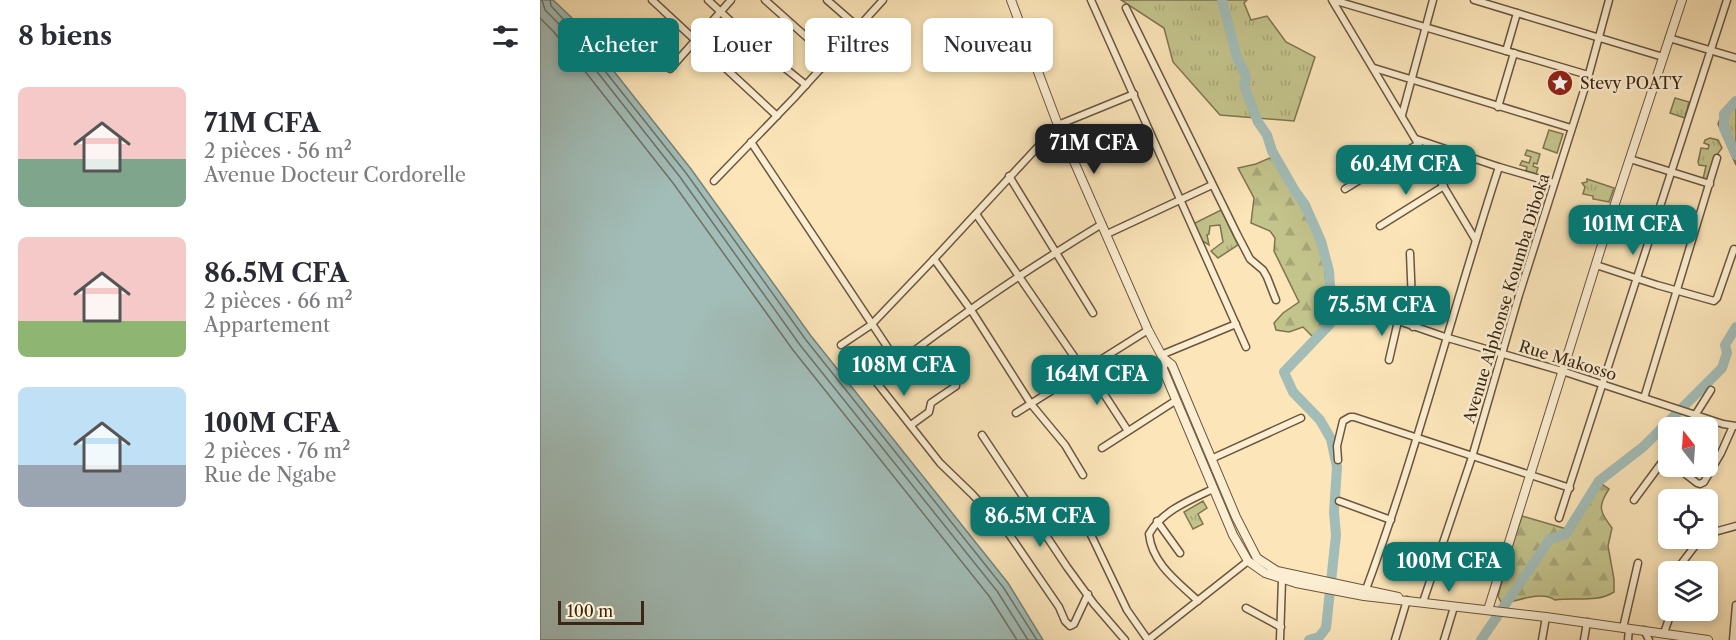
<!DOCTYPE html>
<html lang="fr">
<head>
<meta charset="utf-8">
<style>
	:root { --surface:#fff; --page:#f7f7f7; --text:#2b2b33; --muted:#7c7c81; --accent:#0f766e }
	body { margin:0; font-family:"Libre Caslon Text",serif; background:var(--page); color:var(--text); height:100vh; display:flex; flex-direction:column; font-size:22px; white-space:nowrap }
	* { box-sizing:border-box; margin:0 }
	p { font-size:20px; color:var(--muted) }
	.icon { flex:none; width:33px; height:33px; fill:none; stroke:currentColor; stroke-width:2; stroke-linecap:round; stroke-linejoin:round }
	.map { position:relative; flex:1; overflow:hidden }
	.panel { display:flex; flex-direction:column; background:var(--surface); width:540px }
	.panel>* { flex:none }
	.guide { position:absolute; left:18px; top:18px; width:570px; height:54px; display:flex; gap:12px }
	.needle { width:39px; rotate:343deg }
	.buttons { position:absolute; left:1118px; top:417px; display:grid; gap:12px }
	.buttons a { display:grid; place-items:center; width:60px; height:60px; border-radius:9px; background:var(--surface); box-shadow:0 3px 9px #0003; font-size:30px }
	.scale { position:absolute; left:18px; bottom:15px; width:86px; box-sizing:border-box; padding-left:6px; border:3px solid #3a2614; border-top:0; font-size:16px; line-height:21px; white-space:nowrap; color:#3a2614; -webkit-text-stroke:4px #fceed2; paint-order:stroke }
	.price { position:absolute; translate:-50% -51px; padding:0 14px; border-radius:12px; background:var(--accent); color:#fff; font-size:20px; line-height:39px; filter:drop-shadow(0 2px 3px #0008) }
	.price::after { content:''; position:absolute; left:50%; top:36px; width:18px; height:14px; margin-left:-9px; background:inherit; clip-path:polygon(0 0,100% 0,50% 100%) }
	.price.current { background:#222; color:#fff }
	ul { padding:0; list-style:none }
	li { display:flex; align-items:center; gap:18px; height:150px; padding:0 18px }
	li span { display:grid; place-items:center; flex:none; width:168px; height:120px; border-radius:9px; color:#555 }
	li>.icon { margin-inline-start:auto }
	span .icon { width:72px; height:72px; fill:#fffc; stroke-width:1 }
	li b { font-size:26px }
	h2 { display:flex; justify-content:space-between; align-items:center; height:72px; padding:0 18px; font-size:26px }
	.tag { padding:0 21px; border-radius:9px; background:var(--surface); box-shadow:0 3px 9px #0003; font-size:21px; line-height:54px }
	.tag.current { background:var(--accent); color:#fff }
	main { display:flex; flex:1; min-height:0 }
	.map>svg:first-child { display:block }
</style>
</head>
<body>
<main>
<section class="panel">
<h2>8 biens<svg class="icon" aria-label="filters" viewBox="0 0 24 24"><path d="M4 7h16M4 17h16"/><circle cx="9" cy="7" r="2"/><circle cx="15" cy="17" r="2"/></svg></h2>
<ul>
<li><span style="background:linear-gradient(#f6c9c9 60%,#7fa58c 0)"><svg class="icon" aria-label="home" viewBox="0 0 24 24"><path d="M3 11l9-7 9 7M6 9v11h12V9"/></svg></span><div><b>71M CFA</b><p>2 pièces · 56 m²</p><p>Avenue Docteur Cordorelle</p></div></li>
<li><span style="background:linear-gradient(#f6c9c9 70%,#8fb573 0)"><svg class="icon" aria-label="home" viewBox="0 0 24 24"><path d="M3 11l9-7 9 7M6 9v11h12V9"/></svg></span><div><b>86.5M CFA</b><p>2 pièces · 66 m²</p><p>Appartement</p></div></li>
<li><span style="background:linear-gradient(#bfe0f5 65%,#9aa5b1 0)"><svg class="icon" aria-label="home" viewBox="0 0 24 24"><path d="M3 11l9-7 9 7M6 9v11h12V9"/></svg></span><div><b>100M CFA</b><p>2 pièces · 76 m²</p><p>Rue de Ngabe</p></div></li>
</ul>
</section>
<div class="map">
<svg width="1196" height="640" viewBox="0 0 1196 640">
	<defs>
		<pattern id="grass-tufts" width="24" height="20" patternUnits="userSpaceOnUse" patternTransform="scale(1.5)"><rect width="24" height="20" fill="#c3c38c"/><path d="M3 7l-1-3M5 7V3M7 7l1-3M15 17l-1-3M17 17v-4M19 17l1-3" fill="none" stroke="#a8a778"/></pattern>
		<pattern id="forest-firs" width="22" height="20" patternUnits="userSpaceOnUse" patternTransform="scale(1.5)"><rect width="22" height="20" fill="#c3c38c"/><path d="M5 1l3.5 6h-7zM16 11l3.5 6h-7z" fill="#a8a778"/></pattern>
	</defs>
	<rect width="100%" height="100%" fill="#fbe5b9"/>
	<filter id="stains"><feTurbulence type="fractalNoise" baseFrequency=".00333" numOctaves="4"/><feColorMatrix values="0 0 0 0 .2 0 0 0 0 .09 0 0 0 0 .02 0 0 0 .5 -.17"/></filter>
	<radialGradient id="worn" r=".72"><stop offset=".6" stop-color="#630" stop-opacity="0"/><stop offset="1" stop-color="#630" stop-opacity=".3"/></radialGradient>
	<g fill="url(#grass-tufts)" stroke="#7e7450" stroke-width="1.5">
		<path d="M581 0H707L704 3 711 20 727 16 746 42 775 57 754 121 680 115 633 62 624 28Z"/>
		<path d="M1135 98 1149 102 1145 118 1130 113Z"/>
		<path d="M1196 106V165L1178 124 1182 113Z"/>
		<path d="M1009 130 1023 134 1017 153 1003 148Z"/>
		<path d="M1170 138 1178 140 1182 148 1176 156 1169 181 1163 179 1166 166 1159 165 1158 162 1161 148 1168 149 1169 145 1164 143 1165 140Z"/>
		<path d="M987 150 1000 154 997 164 994 163 993 166 998 168 996 174 986 171 987 167 980 165 982 161 989 163 991 157 985 155Z"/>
		<path d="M1047 179 1074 188 1069 202 1053 199V196L1043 194 1045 187 1042 183 1047 182Z"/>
		<path d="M681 210 698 245 678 258 671 251 683 242 680 225 670 226 669 234 667 235 669 245 661 240 653 224Z"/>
		<path d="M663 501 667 508 658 514 663 524 653 529 644 512Z"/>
	</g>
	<g fill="url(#forest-firs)" stroke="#7e7450" stroke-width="1.5">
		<path d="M732 157 769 220 784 261 789 317 778 333 772 336 763 327 749 332 736 330 734 323 743 313 759 302 734 251 735 238 730 231 711 223 714 198 698 168 716 164Z"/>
		<path d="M1062 484 1069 489C1057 507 1060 512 1072 528L1068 546 1074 579V592C1057 603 1035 597 1015 600 1002 590 977 601 962 604L958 596 969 556 982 516 1030 530 1046 503Z"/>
	</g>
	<path fill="#a2bdb8" stroke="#788176" stroke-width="1.5" d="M0 0H13L31 17 151 169 271 336 468 583 503 640H0Z"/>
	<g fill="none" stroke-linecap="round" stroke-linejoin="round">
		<g stroke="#6e7266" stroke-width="1.5">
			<path d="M2 0 5 10 21 26 140 177 260 345 457 591 488 640"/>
			<path d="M10 0 11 6 26 22 146 173 266 340 463 587 497 640"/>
			<path d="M0 18 14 32 133 183 253 350 449 596 477 640"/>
		</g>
		<g stroke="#a2bdb8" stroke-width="10">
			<path d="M682 0 697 58 705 74 706 79 704 85 707 94 718 122 727 135 732 151 755 191 765 205 781 241 789 271 792 313 790 324 744 372 753 392 780 420 791 439 797 467 794 512 796 535 786 628 779 637 769 640"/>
			<path d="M1196 101 1184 114V128L1196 155"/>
			<path d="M941 640 1010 539 1026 534 1059 481 1103 447 1182 368 1187 353 1185 345 1196 327"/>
		</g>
		<g stroke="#6a563d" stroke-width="9">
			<g id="minor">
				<path d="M112 0 237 116"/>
				<path d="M168 0 215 44 266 85"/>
				<path d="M225 0 290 58"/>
				<path d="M287 0 318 27"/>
				<path d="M551 0 706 347"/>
				<path d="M792 0 935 239"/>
				<path d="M793 0 1048 75"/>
				<path d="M934 0 1123 57"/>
				<path d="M586 8 697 234 710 259 723 270 727 277 736 300"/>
				<path d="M1129 38 1196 58"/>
				<path d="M966 51 977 13"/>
				<path d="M834 68 1031 128"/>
				<path d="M130 69 191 0"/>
				<path d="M958 107 974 53"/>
				<path d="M862 115 893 0"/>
				<path d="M876 139 959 167"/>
				<path d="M211 142 358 363"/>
				<path d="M1090 159 1170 184"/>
				<path d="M469 176 553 313"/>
				<path d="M174 181 254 98 343 0"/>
				<path d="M805 189 878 144"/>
				<path d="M436 214 544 371"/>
				<path d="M840 226 904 186"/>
				<path d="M567 234 672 185"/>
				<path d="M870 253 873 327"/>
				<path d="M394 259 431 310 491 404 525 445 543 475"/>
				<path d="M1056 265 1117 285 1174 301 1177 298 1194 249"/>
				<path d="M818 307 908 338 1022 371 1183 424 1196 426"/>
				<path d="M301 345 331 325 394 259 518 125 594 94"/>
				<path d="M621 355 696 324"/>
				<path d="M849 360 858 321"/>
				<path d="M547 368 588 431"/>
				<path d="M1104 398 1177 158"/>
				<path d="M476 413 608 330"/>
				<path d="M371 425 389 412 391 403 416 386"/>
				<path d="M1147 428 1171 390"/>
				<path d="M442 435 488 504 501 528 527 567 554 604 585 640"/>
				<path d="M562 448 635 401"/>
				<path d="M671 459 761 418"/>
				<path d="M798 460 797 446 803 421 810 417H814L1030 488"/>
				<path d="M1135 466 1157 483 1160 484 1164 482 1181 453 1193 426"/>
				<path d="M1094 500 1128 454"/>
				<path d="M799 501 851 520"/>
				<path d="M542 516 587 610 608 640 708 561"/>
				<path d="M1019 518 1187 0"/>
				<path d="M617 521 640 553"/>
				<path d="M1167 534 1196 526"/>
				<path d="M1135 572 1161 538"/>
				<path d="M825 592C877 452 913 308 959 167L1014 183"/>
				<path d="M548 594 534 624 530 626 525 621 519 607 469 534 432 494 400 463 337 383C360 360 386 342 412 323 461 287 511 255 562 224"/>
				<path d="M658 601C638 582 612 564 609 534 622 511 650 500 673 489"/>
				<path d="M883 602 932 457 979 295 1047 81 1069 0"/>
				<path d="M706 608 741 627"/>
				<path d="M1083 628 1098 563"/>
				<path d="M1104 630 1109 640"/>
				<path d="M1124 633 1132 610"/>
				<path d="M740 640 742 580"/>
				<path d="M855 640 867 600"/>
				<path d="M904 640 914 607"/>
				<path d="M1002 640 1006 617"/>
				<path d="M1044 640 1047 622"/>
				<path d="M1088 640 1089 629"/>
				<path d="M1193 640 1196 605"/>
			</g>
		</g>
		<g stroke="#6a563d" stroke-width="10">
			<g id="tertiary">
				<path d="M471 0 518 125 608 330 623 358V369L693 535 708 561 725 573 756 583 824 596 1006 617 1168 640"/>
				<path d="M623 358 632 365 696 517 717 558 737 571 858 597"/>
				<path d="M948 610 1070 219 1142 0"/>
			</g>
		</g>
		<use href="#minor" stroke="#fceed2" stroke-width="6"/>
		<use href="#tertiary" stroke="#fceed2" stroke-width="8"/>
	</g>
	<defs>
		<g id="sight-disc" transform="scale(1.35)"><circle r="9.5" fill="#8f2418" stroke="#fceed2"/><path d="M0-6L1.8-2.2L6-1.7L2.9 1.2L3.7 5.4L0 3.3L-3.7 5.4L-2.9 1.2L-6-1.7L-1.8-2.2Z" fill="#fff"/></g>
	</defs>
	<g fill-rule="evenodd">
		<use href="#sight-disc" x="1020" y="83"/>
	</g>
	<g text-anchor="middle" stroke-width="5" stroke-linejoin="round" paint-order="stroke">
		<g font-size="16" fill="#3a2614" stroke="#fceed2" text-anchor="start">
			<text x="1040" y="89">Stevy POATY</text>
		</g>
		<g font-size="16" fill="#3a2614" stroke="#fceed2">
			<text transform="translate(966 298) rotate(-73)" y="6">Avenue Alphonse Koumba Diboka</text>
			<text transform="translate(1028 360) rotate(17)" y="6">Rue Makosso</text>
		</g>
	</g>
	<rect width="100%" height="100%" filter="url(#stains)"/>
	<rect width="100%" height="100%" fill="url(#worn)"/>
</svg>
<div class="buttons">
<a><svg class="needle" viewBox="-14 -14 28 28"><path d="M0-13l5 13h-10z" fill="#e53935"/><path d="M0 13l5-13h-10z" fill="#7c7c81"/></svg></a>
<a><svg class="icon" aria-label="locate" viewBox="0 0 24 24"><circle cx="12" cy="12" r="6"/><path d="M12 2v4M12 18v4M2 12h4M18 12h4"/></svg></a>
<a><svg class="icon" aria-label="layers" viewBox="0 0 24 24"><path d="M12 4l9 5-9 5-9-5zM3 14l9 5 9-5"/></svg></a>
</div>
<div class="scale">100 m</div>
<b class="price current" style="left:554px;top:175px">71M CFA</b>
<b class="price" style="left:866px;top:196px">60.4M CFA</b>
<b class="price" style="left:1093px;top:256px">101M CFA</b>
<b class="price" style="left:842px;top:337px">75.5M CFA</b>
<b class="price" style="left:364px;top:397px">108M CFA</b>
<b class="price" style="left:557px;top:406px">164M CFA</b>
<b class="price" style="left:500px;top:548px">86.5M CFA</b>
<b class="price" style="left:909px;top:593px">100M CFA</b>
<div class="guide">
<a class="tag current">Acheter</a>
<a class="tag">Louer</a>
<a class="tag">Filtres</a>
<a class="tag">Nouveau</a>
</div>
</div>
</main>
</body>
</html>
